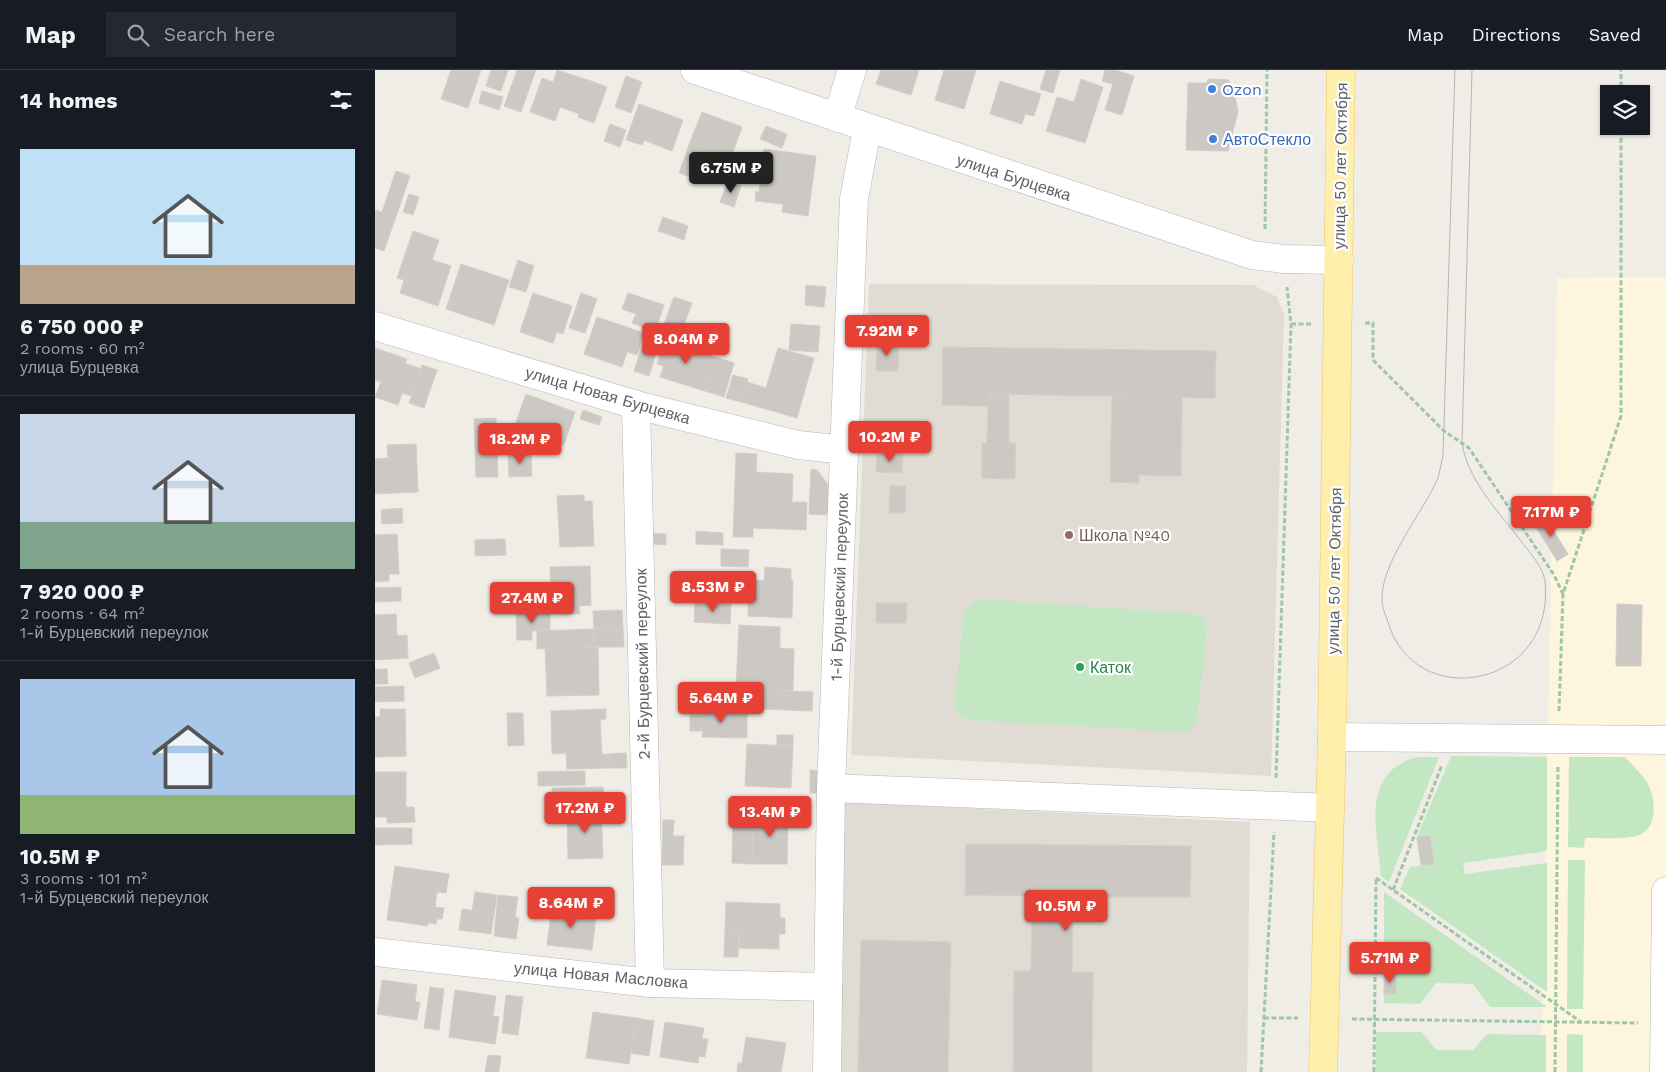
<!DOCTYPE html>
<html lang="en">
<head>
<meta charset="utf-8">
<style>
	:root { --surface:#171b24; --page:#242831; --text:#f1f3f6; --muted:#9ea1a6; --line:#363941; --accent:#e74035 }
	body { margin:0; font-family:"Work Sans",sans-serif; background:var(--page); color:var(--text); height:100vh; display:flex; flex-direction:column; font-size:19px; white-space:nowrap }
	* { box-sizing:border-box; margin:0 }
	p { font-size:16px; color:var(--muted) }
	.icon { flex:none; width:28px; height:28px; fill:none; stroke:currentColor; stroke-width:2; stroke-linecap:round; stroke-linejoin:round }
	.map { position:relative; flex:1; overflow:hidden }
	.details { display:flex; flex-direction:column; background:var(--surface); width:375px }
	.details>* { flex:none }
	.tools { position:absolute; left:1225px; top:15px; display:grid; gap:10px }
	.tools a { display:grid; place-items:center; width:50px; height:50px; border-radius:0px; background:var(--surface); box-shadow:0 1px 4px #0004; font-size:25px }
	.price { position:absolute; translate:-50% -42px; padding:0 11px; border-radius:5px; background:var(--accent); color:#fff; font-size:16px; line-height:32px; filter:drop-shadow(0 1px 2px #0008) }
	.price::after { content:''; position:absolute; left:50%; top:30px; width:15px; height:11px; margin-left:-8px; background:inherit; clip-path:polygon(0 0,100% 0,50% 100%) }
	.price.current { background:#222; color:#fff }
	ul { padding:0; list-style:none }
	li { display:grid; align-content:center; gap:10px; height:265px; padding:0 20px }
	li+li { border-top:1px solid var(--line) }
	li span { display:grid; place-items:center; height:155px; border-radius:0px; color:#555 }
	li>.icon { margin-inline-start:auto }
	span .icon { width:90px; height:90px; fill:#fffc; stroke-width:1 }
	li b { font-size:21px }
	h2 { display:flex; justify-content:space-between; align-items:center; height:60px; padding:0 20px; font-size:21px }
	header { display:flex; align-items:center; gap:30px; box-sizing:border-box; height:70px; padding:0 25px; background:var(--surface); border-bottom:1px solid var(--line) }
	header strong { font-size:24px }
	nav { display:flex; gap:28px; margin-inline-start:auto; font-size:18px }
	.search { width:350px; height:45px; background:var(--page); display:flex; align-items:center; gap:12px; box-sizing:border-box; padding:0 18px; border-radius:0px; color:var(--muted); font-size:19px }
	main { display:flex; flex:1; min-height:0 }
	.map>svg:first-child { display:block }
</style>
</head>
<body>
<header>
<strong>Map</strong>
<div class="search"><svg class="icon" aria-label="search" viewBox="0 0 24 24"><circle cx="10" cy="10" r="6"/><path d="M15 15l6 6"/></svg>Search here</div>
<nav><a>Map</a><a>Directions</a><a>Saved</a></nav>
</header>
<main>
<section class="details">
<h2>14 homes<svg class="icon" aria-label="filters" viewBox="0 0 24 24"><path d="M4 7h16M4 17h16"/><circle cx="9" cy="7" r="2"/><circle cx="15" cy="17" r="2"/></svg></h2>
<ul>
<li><span style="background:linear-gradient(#bfe0f5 75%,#b9a48a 0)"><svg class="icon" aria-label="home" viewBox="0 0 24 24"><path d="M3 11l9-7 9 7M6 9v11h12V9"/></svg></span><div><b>6 750 000 ₽</b><p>2 rooms · 60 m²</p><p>улица Бурцевка</p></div></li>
<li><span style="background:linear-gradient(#c9d6e8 70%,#7fa58c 0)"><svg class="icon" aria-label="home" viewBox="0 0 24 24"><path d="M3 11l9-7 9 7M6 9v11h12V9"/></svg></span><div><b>7 920 000 ₽</b><p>2 rooms · 64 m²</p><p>1-й Бурцевский переулок</p></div></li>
<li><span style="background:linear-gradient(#a9c7e8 75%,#8fb573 0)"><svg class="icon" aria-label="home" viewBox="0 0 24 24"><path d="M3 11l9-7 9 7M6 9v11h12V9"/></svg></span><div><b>10.5M ₽</b><p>3 rooms · 101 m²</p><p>1-й Бурцевский переулок</p></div></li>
</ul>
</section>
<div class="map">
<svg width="1291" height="1002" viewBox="0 0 1291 1002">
	<rect width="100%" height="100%" fill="#f0ede6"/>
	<path fill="#fdf5de" d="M1291 207V1002H1166L1182 208Z"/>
	<g fill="#e0dcd4">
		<path d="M494 214 878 215 902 227 909 245 896 706 476 685Z"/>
		<path d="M466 732 875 752 872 1002H461Z"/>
	</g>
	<g fill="#c4e7c3">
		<path d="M609 529 821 544 829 549 832 560 822 651C818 659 814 662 805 662L592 650 581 643 579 635 589 545C594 535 598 531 609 529Z"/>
		<path d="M1076 686 1172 687V781L1088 793 1090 804 1172 793V922L1025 819 1035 797 1059 794 1055 766 1042 767Z"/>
		<path d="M1041 687H1064L1014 812 1006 806C1002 759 985 704 1041 687Z"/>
		<path d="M1194 687H1250C1257 695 1265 702 1271 711 1281 726 1284 757 1264 765 1252 770 1223 768 1210 768L1209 778 1193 777Z"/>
		<path d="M1193 790H1210L1208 939H1192Z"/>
		<path d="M1009 822 1172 937H1115L1098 914 1061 913 1045 934 1009 933V924H1021V903H1009Z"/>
		<path d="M1001 962H1047L1061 980H1098L1112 964 1171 965V1002H1001Z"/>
		<path d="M1192 964 1208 965V1002H1192Z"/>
	</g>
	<g fill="#ccc8c3" stroke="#d4cfc4">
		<path d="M76 0H106L93 38 66 29Z"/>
		<path d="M116 0H133L126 21 111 16Z"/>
		<path d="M142 0H161L146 42 129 36Z"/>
		<path d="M182 0 216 11 205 44 185 37 180 51 155 42 167 8 178 12Z"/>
		<path d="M506 0H544L536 25 501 14Z"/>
		<path d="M569 0H601L589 39 560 30Z"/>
		<path d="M671 0H685L678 23 665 19Z"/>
		<path d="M730 0H740L759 6 747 45 730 40 738 14 727 11Z"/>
		<path d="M251 6 267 12 256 43 240 37Z"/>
		<path d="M706 9 728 17 710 73 671 61 682 27 699 32Z"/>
		<path d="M833 9 854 10 860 26 863 42 853 81 811 80 813 13H832Z"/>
		<path d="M216 11 232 17 219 53 203 47Z"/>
		<path d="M625 11 666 24 659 46 650 44 647 54 615 44Z"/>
		<path d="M107 21 128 27 124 40 104 33Z"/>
		<path d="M264 34 308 50 297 81 269 70 267 75 251 70Z"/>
		<path d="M327 42 367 57 351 101 334 94 339 81 315 72Z"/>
		<path d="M235 54 251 60 245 77 229 71Z"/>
		<path d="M391 56 412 64 407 78 385 69Z"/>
		<path d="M315 72 339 81 327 111 304 103Z"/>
		<path d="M389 79 441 86 433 146 407 142 408 134 380 131 381 121 384 122Z"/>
		<path d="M21 101 35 106 9 181 0 178V140L7 142Z"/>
		<path d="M353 111 366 116 359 137 345 132Z"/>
		<path d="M34 124 44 127 38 145 28 142Z"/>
		<path d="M288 147 313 156 309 170 283 161Z"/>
		<path d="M38 161 64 170 57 190 76 196 63 236 25 223 29 210 22 208Z"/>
		<path d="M143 190 159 196 151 222 134 217Z"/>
		<path d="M86 194 134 210 119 255 71 239Z"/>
		<path d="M431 215 451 217 449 237 430 235Z"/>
		<path d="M158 223 197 236 188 264 182 262 178 273 145 262Z"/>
		<path d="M206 223 222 229 210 263 194 258Z"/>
		<path d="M253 223 289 235 280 261 257 253 261 244 247 239Z"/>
		<path d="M299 227 317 233 306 263 288 257Z"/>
		<path d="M222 247 269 263 262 285 252 282 247 297 209 284Z"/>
		<path d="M416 254 445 256 443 282 414 280Z"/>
		<path d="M272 260 287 264 274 306 259 301Z"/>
		<path d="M297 268 321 275 319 281 341 287 330 321 285 307 289 296 282 294 286 282 292 284Z"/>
		<path d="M502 272H524L523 301H501Z"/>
		<path d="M568 277 841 281 840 328 616 324V336L567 335Z"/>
		<path d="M0 278 32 289 30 293 46 299 36 326 27 323 23 335 0 327 6 312 0 310Z"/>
		<path d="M403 278 439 288 422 348 366 332 372 312 391 318Z"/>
		<path d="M341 287 359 293 349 327 330 321Z"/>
		<path d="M47 295 62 300 49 338 34 333Z"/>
		<path d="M358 305 373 309 366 332 351 328Z"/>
		<path d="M151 324 200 342 189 375 139 358Z"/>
		<path d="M616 324H634V373H641L640 409 607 408V373H612L613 336H616Z"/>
		<path d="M737 326 807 327 806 406 764 405V413L735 412Z"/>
		<path d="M208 340 227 347 224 355 205 349Z"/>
		<path d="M121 348 123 407H101L99 349Z"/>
		<path d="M41 374 43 422 0 424V389L13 388 12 375Z"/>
		<path d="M361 383 382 384 381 402 418 404 417 432H432L431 460 378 458V467H358Z"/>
		<path d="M133 384H156L157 406 134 407Z"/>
		<path d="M502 384H528L527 403 501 402Z"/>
		<path d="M436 399 442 400 455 417 454 445 434 444Z"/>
		<path d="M515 416H531L530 443H514Z"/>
		<path d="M209 425V431H217L219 476 185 477 182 426Z"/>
		<path d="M27 438 28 453 7 454 6 440Z"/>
		<path d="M1169 445 1193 484 1182 491 1158 452Z"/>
		<path d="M321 461 348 463V475L321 474Z"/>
		<path d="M277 463 291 464V475L277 474Z"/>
		<path d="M22 464 24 504H14V511L0 512V465Z"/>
		<path d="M130 469 131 485 100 486V470Z"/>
		<path d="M346 479 374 480 373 497 346 496Z"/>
		<path d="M215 496 216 535 204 536 205 544H185V537H177L175 497Z"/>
		<path d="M390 497 416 499V510L418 511 417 548 373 546V533H355L356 516 374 517V510L389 511Z"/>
		<path d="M26 517V531L0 532V518Z"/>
		<path d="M320 533 356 534 355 554 319 552Z"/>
		<path d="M501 533H532L531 553H501Z"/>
		<path d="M1242 534 1267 535 1266 596H1241Z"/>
		<path d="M247 540 248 558 219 559 218 541Z"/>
		<path d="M175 542V560L157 561V570H142L141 543Z"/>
		<path d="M21 544 22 566 32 565 33 588 0 590V545Z"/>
		<path d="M364 555 405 557V578L419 579 418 621 361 619Z"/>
		<path d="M248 558 249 577H219V559Z"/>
		<path d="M219 559V577L162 579V561Z"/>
		<path d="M223 577 224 625 172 626 170 578Z"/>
		<path d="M59 583 65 598 40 608 34 593Z"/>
		<path d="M0 599H12L13 614H0Z"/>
		<path d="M29 616V631L0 632V617Z"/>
		<path d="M361 619 438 622 437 641 361 638Z"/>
		<path d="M5 639H30L31 686 0 687V647H5Z"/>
		<path d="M231 639V649L225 650 227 684H233V698L192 699 191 683 177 684 176 641Z"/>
		<path d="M328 640 372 641V668L327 667 328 661H315V645H328Z"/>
		<path d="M132 643H148L149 675 133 676Z"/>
		<path d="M402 665H418V676L402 675Z"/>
		<path d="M372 674 418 676 416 718 370 716Z"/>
		<path d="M251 683 252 698H233V684Z"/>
		<path d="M435 700 452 701V723H435Z"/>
		<path d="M210 701V715L163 716V702Z"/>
		<path d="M0 702H31V737H39L40 752 12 753V747H0Z"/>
		<path d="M228 717 229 730 204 731V738L177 739V718Z"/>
		<path d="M226 738 228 788 193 789 192 742 206 741V739Z"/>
		<path d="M378 741H413L412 794H377Z"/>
		<path d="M358 744 378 745 377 794 357 793Z"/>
		<path d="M288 750H299L298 766H309L308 795H287Z"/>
		<path d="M0 758H37V774L0 775Z"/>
		<path d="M1055 766 1059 794 1046 795 1042 767Z"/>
		<path d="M591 774 816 776 815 827H698L697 902H718L717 1002H638L639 901H656L657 826 590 825Z"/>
		<path d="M20 796 74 804 71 823 62 822 60 837 69 838 67 849H62L61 854 53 853V856L12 850Z"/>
		<path d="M100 822 122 825 119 844 97 841Z"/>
		<path d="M123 825 143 827 140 847 144 848 141 869 119 866Z"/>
		<path d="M351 832 405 834V848H410V864H404V879L364 878V860H350Z"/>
		<path d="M177 836 198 838 197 843 221 846 217 880 172 875Z"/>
		<path d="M87 839 119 844 116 864 84 860Z"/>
		<path d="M350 860H364L363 887H349Z"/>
		<path d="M486 870 576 872 573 1002H483Z"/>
		<rect x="1009" y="903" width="12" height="21"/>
		<path d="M7 910 42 915 40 932H45L42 950 2 944Z"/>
		<path d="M55 917 69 919 64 960 49 958Z"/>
		<path d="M80 920 121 926 118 946 124 947 120 974 74 967Z"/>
		<path d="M131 925 148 927 143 965 127 963Z"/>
		<path d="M218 942 261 948 254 994 211 988Z"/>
		<path d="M261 948 279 951 274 986 256 983Z"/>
		<path d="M290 952 329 958 327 969H333L330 987 324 986 323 993 285 987Z"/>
		<path d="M371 967 411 973 406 1002H362L363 993H367Z"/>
		<path d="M113 985 126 986 124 1002H110Z"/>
	</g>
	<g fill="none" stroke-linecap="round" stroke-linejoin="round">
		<g stroke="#b3b7bb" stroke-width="29">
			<g id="minor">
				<path d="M320 0 877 185 909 189 964 190"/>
				<path d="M462 48 477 0"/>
				<path d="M0 256 261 335 423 375 470 380"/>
				<path d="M261 335 275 913"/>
				<path d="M957 667 1291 670"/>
				<path d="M456 718 955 738"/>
				<path d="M0 882 275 913 453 917"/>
				<path d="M452 1002 456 718 479 129 492 59"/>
				<path d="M1289 1002 1291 821"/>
			</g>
		</g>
		<g stroke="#f0c55f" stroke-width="29">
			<path id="major" d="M948 1002 957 667 966 0"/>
		</g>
		<g stroke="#9dc7a8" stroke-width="3" stroke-dasharray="5 2.5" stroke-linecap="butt">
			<path d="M1246 24V0"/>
			<path d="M890 159 892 0"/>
			<path d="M990 253H998V290L1069 361 1094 378 1179 505 1188 524"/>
			<path d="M916 254H936"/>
			<path d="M1184 641 1188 524 1246 346V56"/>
			<path d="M901 708 916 254 912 217"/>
			<path d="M1001 808 1206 952"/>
			<path d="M1018 820 1067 695"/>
			<path d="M889 948H923"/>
			<path d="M977 949 1263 953"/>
			<path d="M886 1002 899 762"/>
			<path d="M999 1002 1001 808"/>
			<path d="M1180 1002 1183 695"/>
		</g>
		<use href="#minor" stroke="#fff" stroke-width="28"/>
		<use href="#major" stroke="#feefad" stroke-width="28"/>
		<path stroke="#b4b5b6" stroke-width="1" d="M1080 0 1068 386C1066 393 1065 401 1063 408 1048 443 1005 493 1007 531 1007 537 1011 546 1013 552 1039 643 1181 619 1170 511 1168 498 1157 485 1149 475 1126 444 1093 412 1087 373L1097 0"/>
	</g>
	<g fill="#3f7fe0" stroke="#fff" stroke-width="2">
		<circle cx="837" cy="19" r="5"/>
		<circle cx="838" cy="69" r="5"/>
	</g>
	<circle fill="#8d6e63" stroke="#fff" stroke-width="2" cx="694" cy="465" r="5"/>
	<circle fill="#2e9e5b" stroke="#fff" stroke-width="2" cx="705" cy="597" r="5"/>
	<g text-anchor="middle" stroke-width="4.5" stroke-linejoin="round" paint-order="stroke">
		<g font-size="16" fill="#366cbe" stroke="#fff" text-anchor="start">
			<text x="847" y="25">Ozon</text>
			<text x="848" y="75">АвтоСтекло</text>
		</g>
		<g font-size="16" fill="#5e6266" stroke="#fff">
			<text transform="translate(965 96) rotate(-89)" y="6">улица 50 лет Октября</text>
			<text transform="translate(639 107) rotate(18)" y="6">улица Бурцевка</text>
			<text transform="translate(233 325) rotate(16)" y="6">улица Новая Бурцевка</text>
			<text transform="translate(959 501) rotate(-89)" y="6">улица 50 лет Октября</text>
			<text transform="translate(464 517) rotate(-88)" y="6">1-й Бурцевский переулок</text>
			<text transform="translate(267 594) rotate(-91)" y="6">2-й Бурцевский переулок</text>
			<text transform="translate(226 905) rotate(5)" y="6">улица Новая Масловка</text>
		</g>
		<g font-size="16" fill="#785e54" stroke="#fff" text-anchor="start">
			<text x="704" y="471">Школа №40</text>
		</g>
		<g font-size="16" fill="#27864d" stroke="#fff" text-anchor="start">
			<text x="715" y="603">Каток</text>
		</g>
	</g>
</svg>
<div class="tools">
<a><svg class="icon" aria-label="layers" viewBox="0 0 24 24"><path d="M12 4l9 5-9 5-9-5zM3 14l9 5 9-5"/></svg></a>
</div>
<b class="price current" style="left:356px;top:124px">6.75M ₽</b>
<b class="price" style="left:512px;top:287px">7.92M ₽</b>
<b class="price" style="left:311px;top:295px">8.04M ₽</b>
<b class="price" style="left:515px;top:393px">10.2M ₽</b>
<b class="price" style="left:145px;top:395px">18.2M ₽</b>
<b class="price" style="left:1176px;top:468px">7.17M ₽</b>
<b class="price" style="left:338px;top:543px">8.53M ₽</b>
<b class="price" style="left:157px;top:554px">27.4M ₽</b>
<b class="price" style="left:346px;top:654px">5.64M ₽</b>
<b class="price" style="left:210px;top:764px">17.2M ₽</b>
<b class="price" style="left:395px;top:768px">13.4M ₽</b>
<b class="price" style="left:196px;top:859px">8.64M ₽</b>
<b class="price" style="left:691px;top:862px">10.5M ₽</b>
<b class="price" style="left:1015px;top:914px">5.71M ₽</b>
</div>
</main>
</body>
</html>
